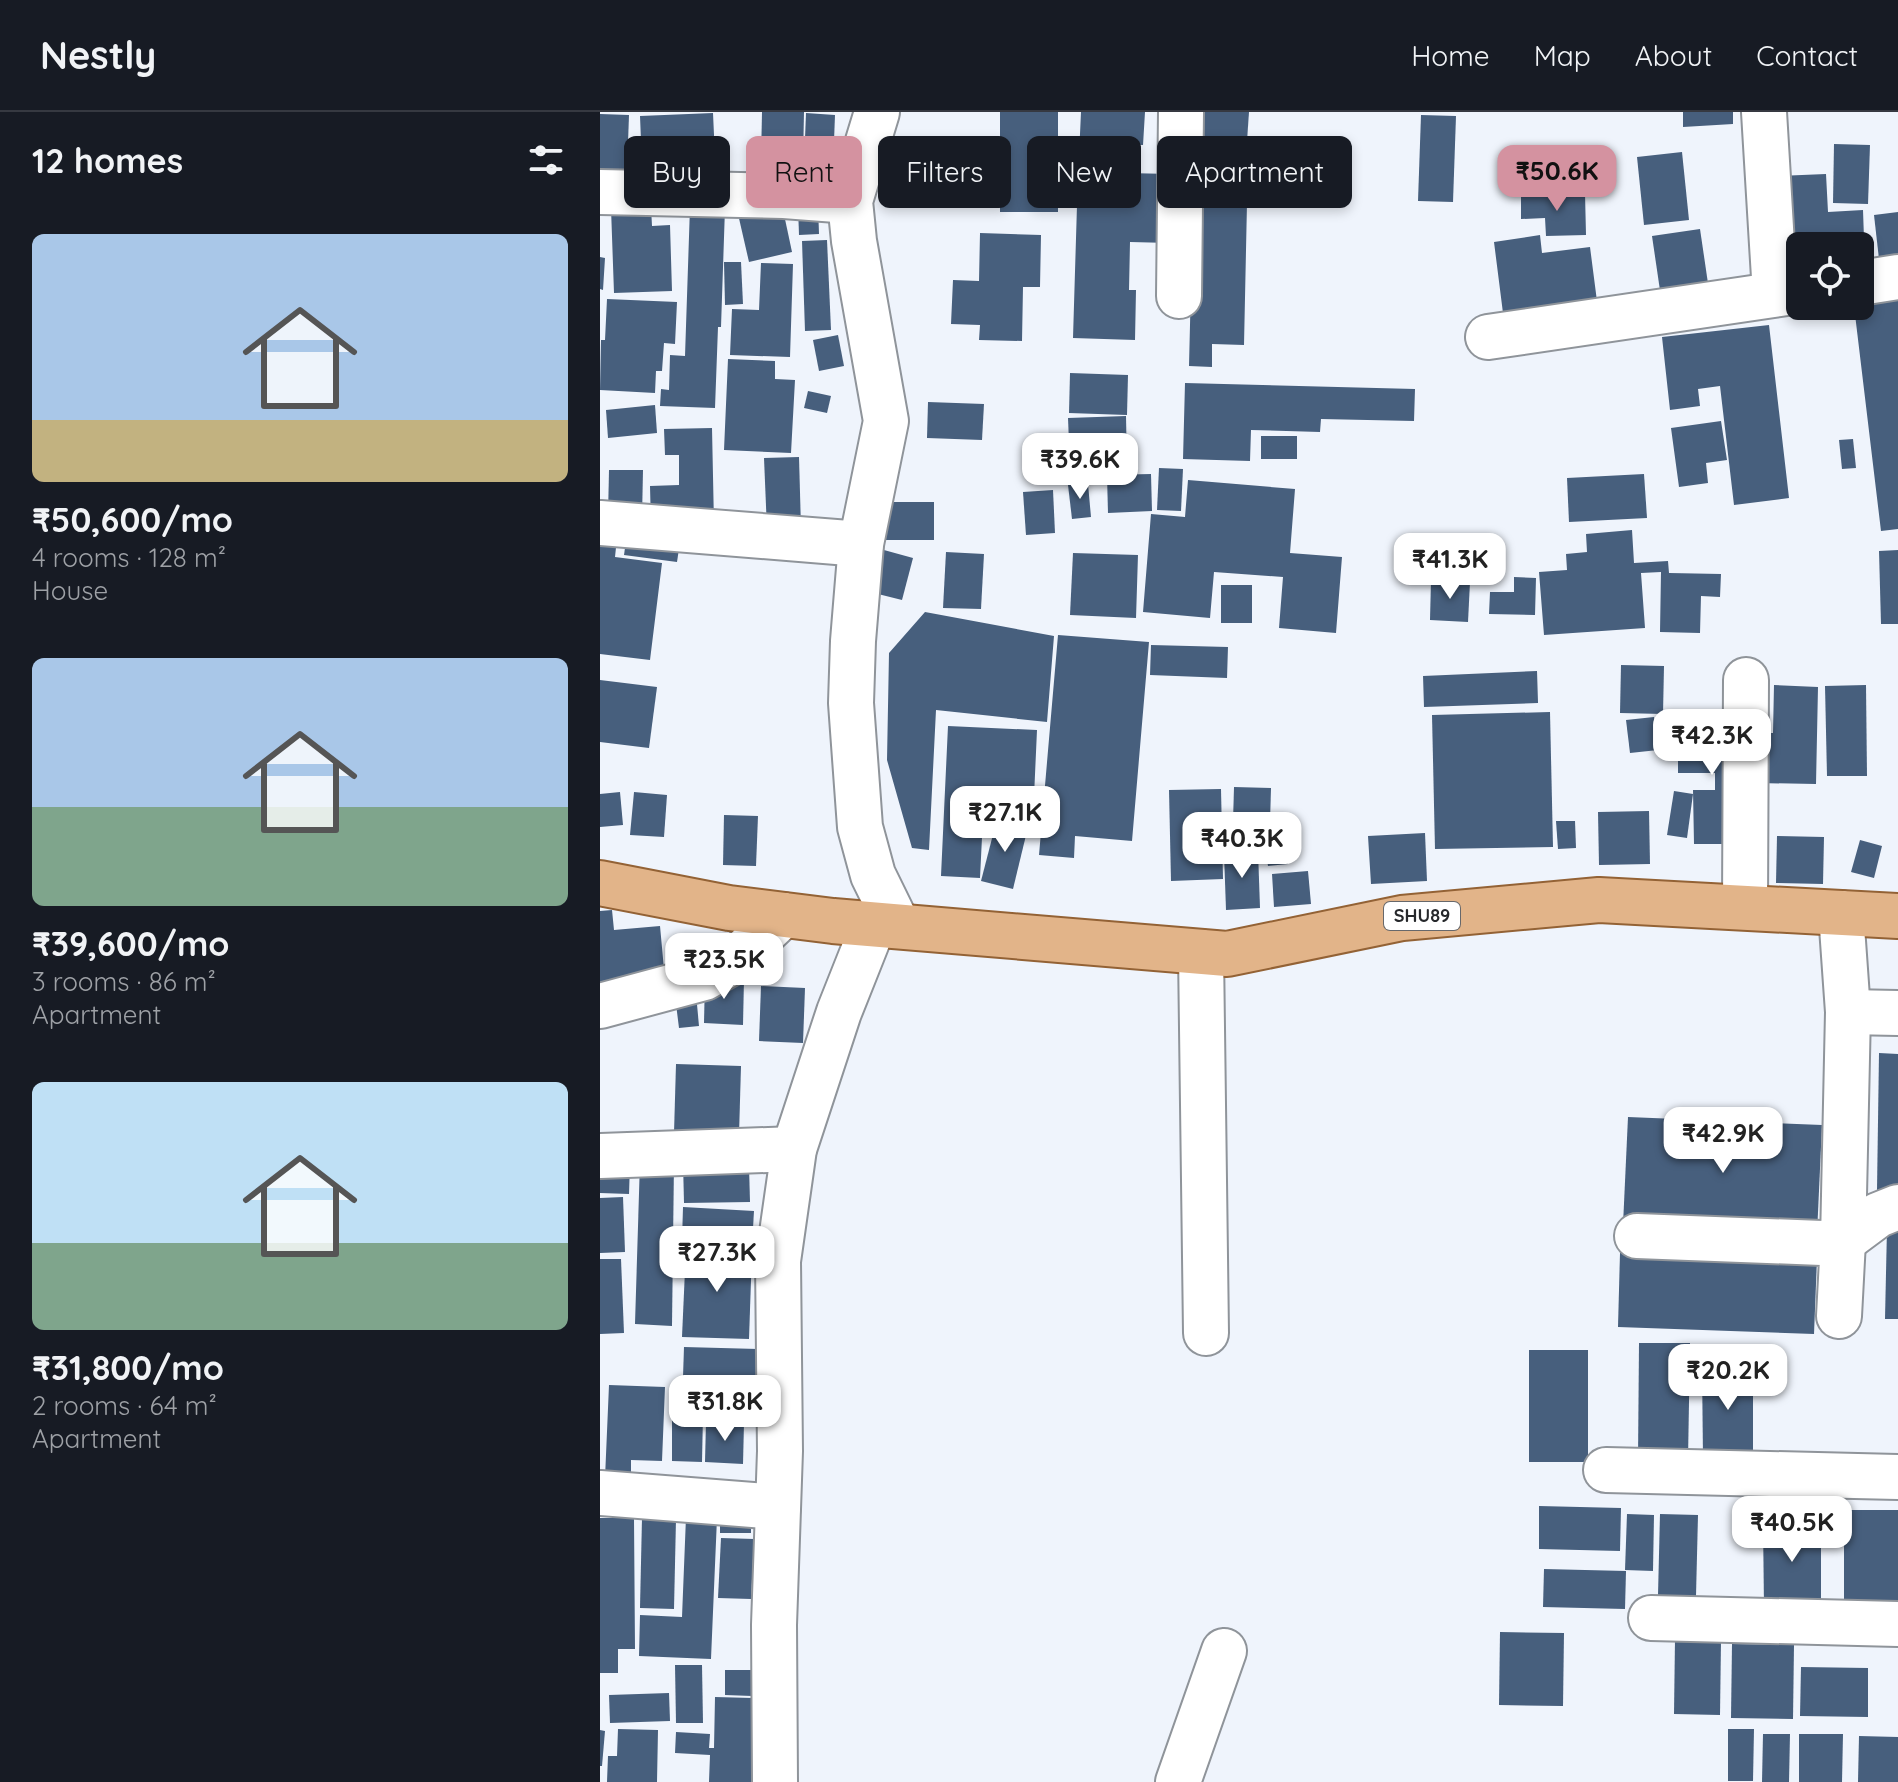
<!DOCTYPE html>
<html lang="en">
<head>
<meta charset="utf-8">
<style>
	:root { --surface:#171b24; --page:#242831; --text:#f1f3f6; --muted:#9ea1a6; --line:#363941; --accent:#d492a0 }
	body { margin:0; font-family:Quicksand,sans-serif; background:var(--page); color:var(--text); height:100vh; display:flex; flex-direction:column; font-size:30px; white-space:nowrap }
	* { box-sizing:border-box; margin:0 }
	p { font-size:26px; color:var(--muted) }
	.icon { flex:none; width:44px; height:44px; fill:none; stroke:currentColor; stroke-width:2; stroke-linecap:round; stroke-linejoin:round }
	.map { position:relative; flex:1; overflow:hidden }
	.drawer { display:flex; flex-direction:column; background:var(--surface); width:600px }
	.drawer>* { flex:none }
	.top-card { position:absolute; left:24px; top:24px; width:760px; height:72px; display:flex; gap:16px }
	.controls { position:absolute; left:1186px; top:120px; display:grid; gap:16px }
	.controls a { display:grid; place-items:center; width:88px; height:88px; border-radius:12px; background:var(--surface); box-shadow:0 4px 12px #0003; font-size:40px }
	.price { position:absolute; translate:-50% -68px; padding:0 18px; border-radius:16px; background:#fff; color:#222; font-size:26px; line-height:52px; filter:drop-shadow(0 2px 4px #0008) }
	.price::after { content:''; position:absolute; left:50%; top:48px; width:24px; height:18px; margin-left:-12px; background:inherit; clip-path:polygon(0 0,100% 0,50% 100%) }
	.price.selected { background:var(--accent); color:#111 }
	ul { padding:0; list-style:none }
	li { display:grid; align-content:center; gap:16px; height:424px; padding:0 32px }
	li span { display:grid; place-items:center; height:248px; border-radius:12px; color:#555 }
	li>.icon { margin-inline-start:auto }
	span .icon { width:144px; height:144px; fill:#fffc; stroke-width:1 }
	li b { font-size:34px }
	h2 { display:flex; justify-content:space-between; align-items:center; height:96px; padding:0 32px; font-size:34px }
	.pill { padding:0 28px; border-radius:12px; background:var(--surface); box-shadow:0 4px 12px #0003; font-size:28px; line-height:72px }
	.pill.selected { background:var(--accent); color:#111 }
	header { display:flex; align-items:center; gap:48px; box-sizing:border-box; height:112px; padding:0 40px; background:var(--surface); border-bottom:2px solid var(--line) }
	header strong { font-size:38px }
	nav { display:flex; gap:44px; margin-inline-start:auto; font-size:28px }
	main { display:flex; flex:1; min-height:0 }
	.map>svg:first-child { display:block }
</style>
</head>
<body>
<header>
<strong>Nestly</strong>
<nav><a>Home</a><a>Map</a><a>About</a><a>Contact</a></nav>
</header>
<main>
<section class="drawer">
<h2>12 homes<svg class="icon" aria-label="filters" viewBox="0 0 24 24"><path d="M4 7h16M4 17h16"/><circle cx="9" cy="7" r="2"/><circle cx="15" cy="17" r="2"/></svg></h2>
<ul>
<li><span style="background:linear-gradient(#a9c7e8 75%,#c2b280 0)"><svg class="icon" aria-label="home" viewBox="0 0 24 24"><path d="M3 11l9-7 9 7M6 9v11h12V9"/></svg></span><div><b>₹50,600/mo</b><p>4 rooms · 128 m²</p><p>House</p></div></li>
<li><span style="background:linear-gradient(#a9c7e8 60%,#7fa58c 0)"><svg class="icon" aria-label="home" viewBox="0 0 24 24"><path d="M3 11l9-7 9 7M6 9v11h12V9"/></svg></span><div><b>₹39,600/mo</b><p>3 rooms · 86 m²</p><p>Apartment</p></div></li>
<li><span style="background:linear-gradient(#bfe0f5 65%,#7fa58c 0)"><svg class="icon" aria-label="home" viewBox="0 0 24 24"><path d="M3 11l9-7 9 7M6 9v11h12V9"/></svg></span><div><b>₹31,800/mo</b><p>2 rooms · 64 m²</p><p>Apartment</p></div></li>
</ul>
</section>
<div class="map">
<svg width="1298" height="1670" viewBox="0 0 1298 1670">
	<rect width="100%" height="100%" fill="#eff4fc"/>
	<g fill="#475f7d">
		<path d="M162 0H204L203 49 161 48Z"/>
		<rect x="400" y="0" width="58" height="100"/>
		<path d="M481 0H545L543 33 513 32 512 46 479 44Z"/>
		<path d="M592 0H649L647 29 591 27Z"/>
		<path d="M1083 0H1133V12L1083 15Z"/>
		<path d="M113 1 115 45 98 46 97 24H81L82 51 42 53 40 4Z"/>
		<path d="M206 1 235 3 234 29 205 27Z"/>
		<path d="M0 2 29 3 27 59 0 58Z"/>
		<path d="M821 3 856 4 853 90 818 89Z"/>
		<path d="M1234 32 1270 33 1268 92 1233 91Z"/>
		<path d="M1082 40 1089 108 1044 113 1037 45Z"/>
		<path d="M478 60 572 62 570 131 530 130 529 178H536L535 228 473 226Z"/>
		<path d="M1226 62 1228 100 1263 98 1265 155 1260 156V134H1200V158L1182 159 1178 64Z"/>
		<path d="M985 81 986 123 946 124 945 106 921 107V83Z"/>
		<path d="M593 90 647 91 644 233 612 232V255L589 254Z"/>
		<path d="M182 93 192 140 149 150 138 102Z"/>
		<path d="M218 93 219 122 199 123 198 94Z"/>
		<path d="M51 95 52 114 70 113 72 179 14 181 11 96Z"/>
		<path d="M90 95 125 96 121 215H118L115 296 60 294 61 277 69 278 70 243 85 244Z"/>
		<path d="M1298 100V154L1280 156 1274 103Z"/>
		<path d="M1100 117 1110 185 1062 192 1052 124Z"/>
		<path d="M380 121 441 123 440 175H423L422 229 379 228 380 213 351 212 353 168 379 169Z"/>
		<path d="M940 123 942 141 990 135 998 197 904 209 894 130Z"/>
		<path d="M227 128 231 218 205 219 202 129Z"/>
		<path d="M0 145 5 146 3 178 0 177Z"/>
		<path d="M124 150H141L143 192 125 193Z"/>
		<path d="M161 151 193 152 190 245 130 243 132 197 159 198Z"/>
		<path d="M1298 185V417L1281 419 1254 194H1260V190Z"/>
		<path d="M7 187 77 190 75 232 64 231 62 259H56L55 281 0 278 1 228H5Z"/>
		<path d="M1169 213 1189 386 1134 393 1120 274 1098 277 1100 294 1070 298 1062 225Z"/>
		<path d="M238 223 244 254 219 259 213 228Z"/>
		<path d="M128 247 175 249V267L195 268 191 341 124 338Z"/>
		<path d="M470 261 528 263 527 303 469 301Z"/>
		<path d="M585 271 815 277 814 309 721 307 720 320 651 318 650 349 583 347Z"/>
		<path d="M208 279 231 284 227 301 204 296Z"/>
		<path d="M328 290 384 292 382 328 327 326Z"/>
		<path d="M55 293 57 321 8 326 6 298Z"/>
		<path d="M526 304 527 354 470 355 468 306Z"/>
		<path d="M1121 309 1127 348 1106 351 1108 371 1079 375 1071 316Z"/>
		<path d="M112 316 114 412 51 413 50 374 79 373V343H65L64 317Z"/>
		<rect x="661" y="324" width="36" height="23"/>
		<path d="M1253 327 1256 356 1242 357 1239 328Z"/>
		<path d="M199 345 201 416 167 418 164 346Z"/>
		<path d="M559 356 583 357 581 399 557 398Z"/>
		<path d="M9 358H43L42 406 8 405Z"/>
		<path d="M551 362 552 399 508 401 507 363Z"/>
		<path d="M1044 362 1047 406 969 410 967 366Z"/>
		<path d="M588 368 695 377 690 441 742 445 736 521 679 516 683 465 614 460 610 506 543 500 551 402 585 405Z"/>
		<path d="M488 372 491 405 472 407 468 373Z"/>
		<path d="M453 378 455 421 426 423 423 380Z"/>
		<rect x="282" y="390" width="52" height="38"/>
		<path d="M1032 418 1034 451 1068 449 1069 461 1121 462 1120 485 1101 484 1100 521 1060 520 1061 460 1041 461 1045 516 944 523 939 460 967 458 966 442 987 440 986 422Z"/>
		<path d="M27 422 80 430 77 450 24 443Z"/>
		<path d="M0 424 17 426 15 445 62 451 50 548 0 542Z"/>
		<path d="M273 435 313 446 302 488 262 478Z"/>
		<path d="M1298 438V512H1281L1279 439Z"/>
		<path d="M346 440 384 442 381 497 343 496Z"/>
		<path d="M473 441 538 443 536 506 470 503Z"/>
		<path d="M914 465 936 466 935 503 889 502 890 480H914Z"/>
		<path d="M831 468 870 470 868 510 830 508Z"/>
		<rect x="621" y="473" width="31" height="38"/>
		<path d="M325 500 454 524 447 610 336 598 329 738 312 736 287 648 289 541Z"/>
		<path d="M458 523 549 530 532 729 475 724 474 746 439 743Z"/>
		<path d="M551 533 628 535 627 566 550 563Z"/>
		<path d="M1021 553 1064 554 1063 602 1020 601Z"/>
		<path d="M937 559 938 591 824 595 823 564Z"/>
		<path d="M0 568 57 575 49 636 0 630Z"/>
		<path d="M1174 573 1218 575 1216 672 1157 671 1159 621H1173Z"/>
		<path d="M1266 573 1267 664H1227L1225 574Z"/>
		<path d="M950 600 953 735 835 737 832 603Z"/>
		<path d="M1054 605 1058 638 1030 641 1026 608Z"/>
		<path d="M1078 608H1136L1137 732H1094L1093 678H1115V661H1078Z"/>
		<path d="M348 614 437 618 433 707 383 705 380 766 341 764Z"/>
		<path d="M634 675 671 676 670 711 633 710Z"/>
		<path d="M621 677 623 767 571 769 569 678Z"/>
		<path d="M1074 679 1093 682 1087 726 1067 723Z"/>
		<path d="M20 680 23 713 0 715V682Z"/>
		<path d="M34 680 67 683 64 725 30 723Z"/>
		<path d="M1049 699 1050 752 999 753 998 700Z"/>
		<path d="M124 703 158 704 156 754 123 753Z"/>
		<path d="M397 707 428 715 413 777 381 769Z"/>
		<path d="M956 709H975L976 736 958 737Z"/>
		<path d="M682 711 688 752 668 754 665 735 635 740 632 718Z"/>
		<path d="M825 721 827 769 771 772 768 724Z"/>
		<path d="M1177 724 1224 725 1223 772 1176 771Z"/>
		<path d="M1260 728 1282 734 1274 766 1251 760Z"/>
		<path d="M658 739 660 796 626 798 624 741Z"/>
		<path d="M708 759 711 792 674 795 672 762Z"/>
		<path d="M12 798 14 818 60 814 65 868 0 874V799Z"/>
		<path d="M104 830 105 853 77 854 76 831Z"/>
		<path d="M105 866 144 867 143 913 104 911Z"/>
		<path d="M161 874 205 876 203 931 159 929Z"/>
		<path d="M96 882 99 914 79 916 75 884Z"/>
		<path d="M1279 941 1298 942V1079L1277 1078Z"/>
		<path d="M76 952 141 954 139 1023 74 1021Z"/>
		<path d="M1028 1005 1222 1013 1217 1122 1023 1113Z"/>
		<path d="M0 1048 30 1050 29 1082 0 1081Z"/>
		<path d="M40 1049 74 1050 72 1214 35 1212Z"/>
		<path d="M83 1050 149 1054 150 1090 84 1091Z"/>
		<path d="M23 1085 25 1140 0 1141V1086Z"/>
		<path d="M83 1095 154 1099 152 1133 82 1129Z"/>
		<path d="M1287 1116H1298V1207H1285Z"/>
		<path d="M86 1136 152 1139 149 1227 82 1225Z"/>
		<path d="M1020 1141 1217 1147 1214 1222 1018 1215Z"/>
		<path d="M0 1147H21L24 1221 0 1222Z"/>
		<path d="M1039 1231H1090L1088 1348 1038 1347Z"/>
		<path d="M84 1235 158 1237 157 1268 83 1265Z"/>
		<rect x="929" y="1238" width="59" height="112"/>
		<path d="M1102 1254H1153V1346L1103 1347Z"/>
		<path d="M9 1273 65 1275 62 1349 31 1348V1367L5 1366Z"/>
		<path d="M72 1302H103L102 1350 72 1349Z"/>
		<path d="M106 1310 144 1311 143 1352 105 1350Z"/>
		<path d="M939 1394 1021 1396 1020 1439 939 1437Z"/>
		<path d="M1244 1398H1298V1505L1244 1506Z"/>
		<path d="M1027 1402 1054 1403 1053 1459 1025 1458Z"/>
		<path d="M1060 1402 1098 1403 1096 1484 1058 1483Z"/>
		<path d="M86 1405 117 1406 111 1547 39 1544 40 1503 82 1505Z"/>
		<path d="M0 1406H34L35 1537H18V1561H0Z"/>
		<path d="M42 1406 76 1407 74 1497 40 1496Z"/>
		<path d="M151 1406V1421H120V1407Z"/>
		<path d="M1163 1409H1221V1495L1164 1496Z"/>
		<path d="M121 1426 154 1427 151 1487 118 1486Z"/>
		<path d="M944 1457 1026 1459 1025 1497 943 1495Z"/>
		<path d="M900 1520 964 1521 963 1594 899 1593Z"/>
		<path d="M1075 1527 1121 1528 1120 1603 1074 1602Z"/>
		<path d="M1132 1532 1194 1533 1193 1607 1131 1606Z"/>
		<path d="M75 1553H102L103 1611H76Z"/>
		<path d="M1201 1555 1268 1556V1605L1200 1604Z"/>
		<path d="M125 1558H153L152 1584 125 1583Z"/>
		<path d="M69 1581 70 1609 10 1611 9 1583Z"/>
		<path d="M115 1585 152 1586 151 1670H109L110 1643 75 1641 76 1620 110 1622 109 1636H114Z"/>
		<path d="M18 1617 58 1618 57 1670H7L8 1644H17Z"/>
		<path d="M1128 1617H1154L1153 1669H1128Z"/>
		<path d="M0 1618 5 1619 2 1654H0Z"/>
		<path d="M1163 1622H1190L1189 1670H1162Z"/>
		<path d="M1199 1622H1243L1242 1670H1199Z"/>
		<path d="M1259 1624 1298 1625V1670H1258Z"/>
	</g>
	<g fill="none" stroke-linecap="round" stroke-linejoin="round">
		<g stroke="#8f949a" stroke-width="48">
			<g id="minor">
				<path d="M277 0 250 89 254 129 286 309 261 432 253 529 251 591 260 715 273 763 298 814"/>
				<path d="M1164 0 1175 182"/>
				<path d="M0 80 184 84 250 89"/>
				<path d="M1260 171 1298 165"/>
				<path d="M579 184 581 0"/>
				<path d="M888 225 1200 179"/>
				<path d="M0 411 261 432"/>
				<path d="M1145 795 1146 568"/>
				<path d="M1241 801 1248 900 1243 1129 1278 1103 1298 1095"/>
				<path d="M601 840 606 1221"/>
				<path d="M0 894 104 866 134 849 183 803"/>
				<path d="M1248 900 1298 901"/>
				<path d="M0 1044 194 1037"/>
				<path d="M1037 1124 1222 1131 1243 1129 1239 1204"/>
				<path d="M1006 1358 1298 1365"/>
				<path d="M0 1381 178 1395"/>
				<path d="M1051 1506 1298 1512"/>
				<path d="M175 1670 174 1513 180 1339 178 1149 194 1037 239 900 274 812"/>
				<path d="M578 1670 624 1539"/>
			</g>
		</g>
		<g stroke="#936235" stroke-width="48">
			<path id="major" d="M0 771 129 796 233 809 627 842 802 806 999 788 1298 804"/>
		</g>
		<use href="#minor" stroke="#fff" stroke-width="44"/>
		<use href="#major" stroke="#e2b489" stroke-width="44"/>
	</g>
	<g text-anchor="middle" stroke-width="8" stroke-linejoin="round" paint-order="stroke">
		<rect fill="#fff" stroke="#67686b" stroke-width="2" x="784" y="790" width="76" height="28" rx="6"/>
		<g font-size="18" font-weight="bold" fill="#26282b">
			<text x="822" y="810">SHU89</text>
		</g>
	</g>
</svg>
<div class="controls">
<a><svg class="icon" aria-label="locate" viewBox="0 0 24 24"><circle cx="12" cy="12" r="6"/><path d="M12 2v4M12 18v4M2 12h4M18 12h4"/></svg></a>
</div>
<b class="price selected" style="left:957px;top:101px">₹50.6K</b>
<b class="price" style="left:480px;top:389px">₹39.6K</b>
<b class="price" style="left:850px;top:489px">₹41.3K</b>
<b class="price" style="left:1112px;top:665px">₹42.3K</b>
<b class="price" style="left:405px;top:742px">₹27.1K</b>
<b class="price" style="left:642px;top:768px">₹40.3K</b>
<b class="price" style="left:124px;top:889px">₹23.5K</b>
<b class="price" style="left:1123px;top:1063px">₹42.9K</b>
<b class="price" style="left:117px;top:1182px">₹27.3K</b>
<b class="price" style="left:1128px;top:1300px">₹20.2K</b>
<b class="price" style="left:125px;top:1331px">₹31.8K</b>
<b class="price" style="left:1192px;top:1452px">₹40.5K</b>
<div class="top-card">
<a class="pill">Buy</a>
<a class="pill selected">Rent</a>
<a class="pill">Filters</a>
<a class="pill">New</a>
<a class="pill">Apartment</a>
</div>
</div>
</main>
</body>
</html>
